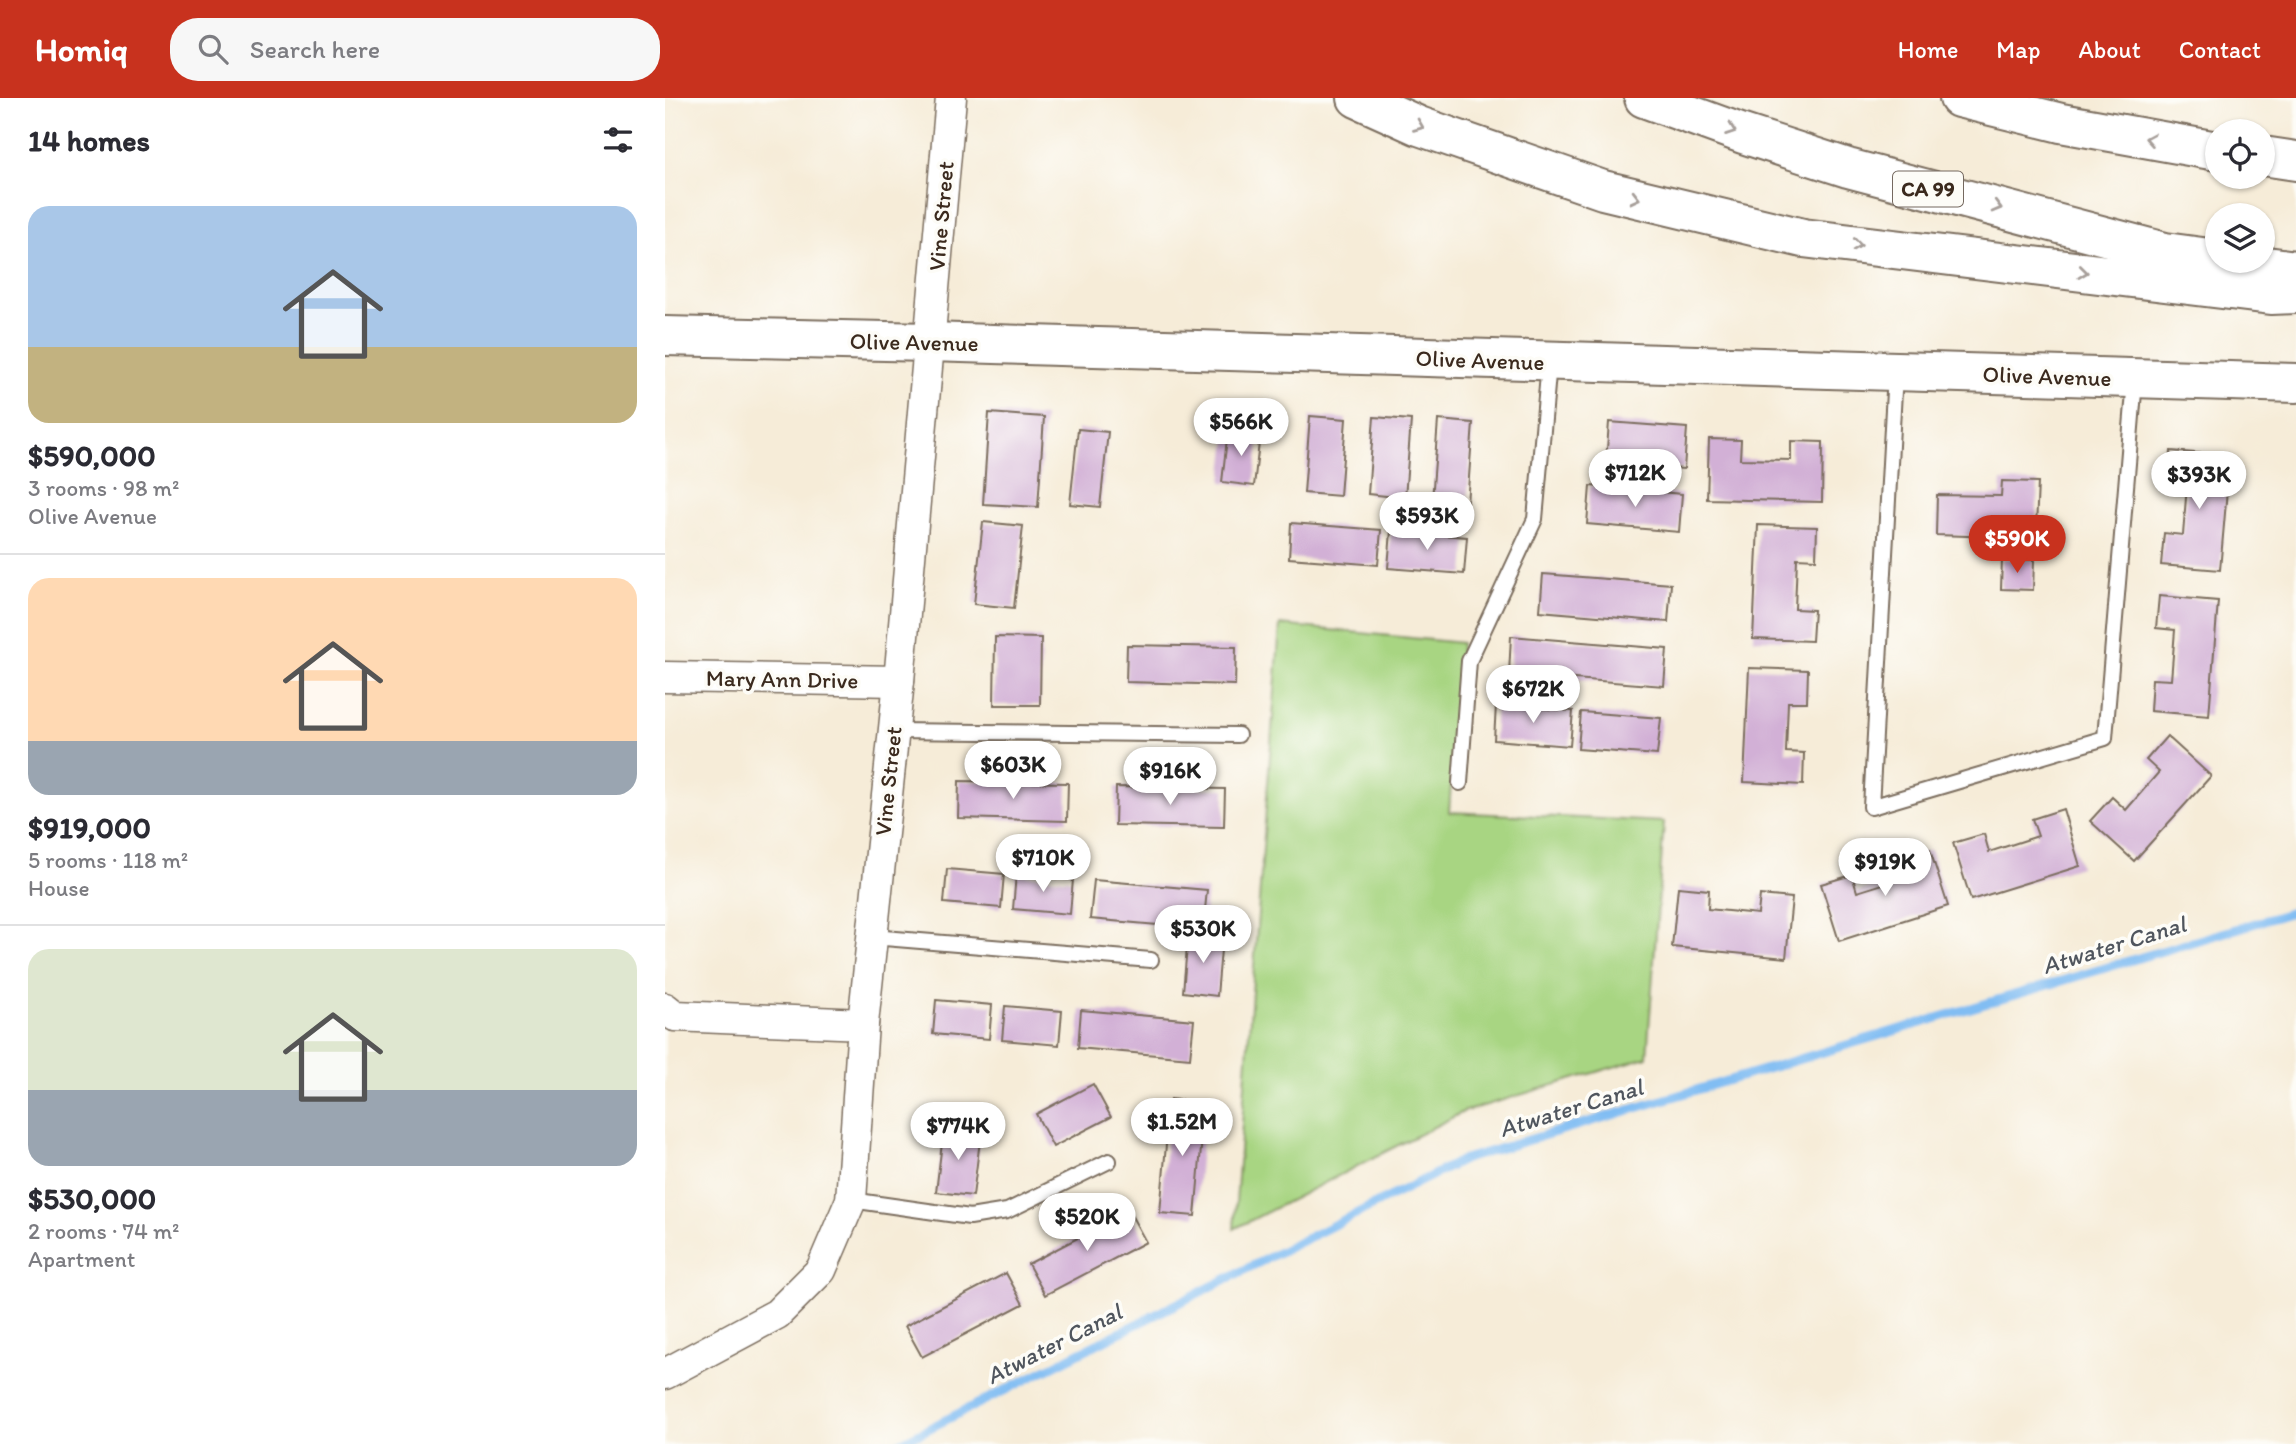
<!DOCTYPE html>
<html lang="en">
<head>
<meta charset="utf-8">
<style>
	:root { --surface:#fff; --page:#f7f7f7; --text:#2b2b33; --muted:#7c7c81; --line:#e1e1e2; --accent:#c8321e }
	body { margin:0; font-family:Itim,sans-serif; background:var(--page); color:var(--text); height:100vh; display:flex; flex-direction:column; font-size:26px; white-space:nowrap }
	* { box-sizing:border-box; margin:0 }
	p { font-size:23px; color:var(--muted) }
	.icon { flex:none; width:38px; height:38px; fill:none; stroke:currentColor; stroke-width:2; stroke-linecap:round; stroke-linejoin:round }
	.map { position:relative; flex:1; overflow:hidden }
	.side { display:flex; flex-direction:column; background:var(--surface); width:665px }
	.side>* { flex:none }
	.buttons { position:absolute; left:1540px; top:21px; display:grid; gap:14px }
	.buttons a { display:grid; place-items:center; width:70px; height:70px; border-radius:50%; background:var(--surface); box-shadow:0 2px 5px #0004; font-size:35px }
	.price { position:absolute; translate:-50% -60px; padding:0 16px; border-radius:24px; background:#fff; color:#222; font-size:23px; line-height:46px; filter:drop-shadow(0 2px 4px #0008) }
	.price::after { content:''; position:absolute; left:50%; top:42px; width:21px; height:16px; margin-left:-10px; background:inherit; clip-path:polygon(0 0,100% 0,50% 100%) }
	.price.current { background:var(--accent); color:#fff }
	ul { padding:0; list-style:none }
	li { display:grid; align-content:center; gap:14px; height:371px; padding:0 28px }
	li+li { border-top:2px solid var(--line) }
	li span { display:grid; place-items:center; height:217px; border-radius:21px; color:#555 }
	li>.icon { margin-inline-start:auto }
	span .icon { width:126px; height:126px; fill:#fffc; stroke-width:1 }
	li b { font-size:30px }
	h2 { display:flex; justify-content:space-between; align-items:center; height:84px; padding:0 28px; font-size:30px }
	header { display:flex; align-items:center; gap:42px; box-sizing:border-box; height:98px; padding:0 35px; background:var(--accent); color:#fff }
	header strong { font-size:33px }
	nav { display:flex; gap:38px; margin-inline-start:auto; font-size:24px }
	.search { width:490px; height:63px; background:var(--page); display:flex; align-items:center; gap:18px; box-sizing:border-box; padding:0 24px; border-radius:28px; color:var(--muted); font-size:26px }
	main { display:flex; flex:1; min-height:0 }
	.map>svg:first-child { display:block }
</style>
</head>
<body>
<header>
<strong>Homiq</strong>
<div class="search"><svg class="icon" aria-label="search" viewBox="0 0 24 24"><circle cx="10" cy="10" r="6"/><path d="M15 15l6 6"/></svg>Search here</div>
<nav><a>Home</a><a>Map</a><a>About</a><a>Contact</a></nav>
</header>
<main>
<section class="side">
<h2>14 homes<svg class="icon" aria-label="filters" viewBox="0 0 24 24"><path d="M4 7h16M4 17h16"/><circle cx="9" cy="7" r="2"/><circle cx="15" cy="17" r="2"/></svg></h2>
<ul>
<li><span style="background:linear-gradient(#a9c7e8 65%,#c2b280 0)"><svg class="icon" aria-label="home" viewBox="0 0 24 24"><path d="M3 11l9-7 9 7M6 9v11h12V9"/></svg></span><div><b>$590,000</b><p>3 rooms · 98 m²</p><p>Olive Avenue</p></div></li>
<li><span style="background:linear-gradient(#ffd9b3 75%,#9aa5b1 0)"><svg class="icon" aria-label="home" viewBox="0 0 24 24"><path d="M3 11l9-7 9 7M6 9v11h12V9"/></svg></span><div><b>$919,000</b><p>5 rooms · 118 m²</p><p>House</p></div></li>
<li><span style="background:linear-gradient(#dfe7d0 65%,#9aa5b1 0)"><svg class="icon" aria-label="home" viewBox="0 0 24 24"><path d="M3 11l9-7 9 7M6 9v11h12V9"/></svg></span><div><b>$530,000</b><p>2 rooms · 74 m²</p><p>Apartment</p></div></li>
</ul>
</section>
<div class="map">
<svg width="1631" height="1346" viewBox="0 0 1631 1346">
	<rect width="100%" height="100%" fill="#fdfcf7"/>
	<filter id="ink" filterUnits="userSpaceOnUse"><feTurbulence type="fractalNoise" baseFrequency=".0143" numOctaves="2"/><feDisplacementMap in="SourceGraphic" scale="14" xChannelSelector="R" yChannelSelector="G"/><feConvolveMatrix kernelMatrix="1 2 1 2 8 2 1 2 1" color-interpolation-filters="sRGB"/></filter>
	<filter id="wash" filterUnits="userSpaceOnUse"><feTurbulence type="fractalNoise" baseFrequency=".00686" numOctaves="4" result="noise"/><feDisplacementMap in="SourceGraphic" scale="28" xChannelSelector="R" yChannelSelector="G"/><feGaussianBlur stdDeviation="1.57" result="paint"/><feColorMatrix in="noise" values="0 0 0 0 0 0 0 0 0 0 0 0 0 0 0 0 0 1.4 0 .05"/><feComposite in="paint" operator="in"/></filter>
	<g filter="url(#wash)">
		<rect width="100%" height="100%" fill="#f6ecd8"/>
		<path fill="#a8d582" stroke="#728050" stroke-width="2" d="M615 527 796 545 784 714 999 724 982 959 798 1014 569 1131Z"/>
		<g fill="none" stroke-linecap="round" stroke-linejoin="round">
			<path stroke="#81bdf3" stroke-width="9" d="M233 1346 800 1061 1631 813"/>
		</g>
		<g id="blocks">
			<g fill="#d2b0d6">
				<path d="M324 315 379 319 373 409 318 406Z"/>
				<path d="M645 318 681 321 675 398 639 395Z"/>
				<path d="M709 319 746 322 740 400 703 396Z"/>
				<path d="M773 322 808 325 802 406 767 403Z"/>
				<path d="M944 324 1022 330 1019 371 941 365Z"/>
				<path d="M413 331 443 334 435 409 405 406Z"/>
				<path d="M563 332 595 336 589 388 557 384Z"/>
				<path d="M1044 341 1076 342 1075 361 1126 362V343L1158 344 1157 404 1042 401Z"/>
				<path d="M1506 353 1565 358 1555 472 1496 467 1499 435 1518 437 1522 387 1503 385Z"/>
				<path d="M1337 383 1373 384 1370 453 1334 451V439L1271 437 1272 397 1336 398Z"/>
				<path d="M925 388 1017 396 1014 434 922 426Z"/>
				<path d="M318 424 358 428 349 510 309 506Z"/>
				<path d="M626 425 716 432 713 467 624 460Z"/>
				<path d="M1093 427 1152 429 1151 461 1132 460 1130 511 1149 512 1147 543 1088 541Z"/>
				<path d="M726 433 802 439 799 476 723 470Z"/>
				<path d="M1337 461 1369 462 1368 492 1336 491Z"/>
				<path d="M878 476 1006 486 1003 524 875 513Z"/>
				<path d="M1494 498 1553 503 1544 618 1485 613 1487 581 1506 582 1510 532 1491 530Z"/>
				<path d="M846 538 1002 551 999 588 844 576Z"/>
				<path d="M330 539 376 540 375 607H329Z"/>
				<path d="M462 547 571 549 570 587 461 584Z"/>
				<path d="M1084 570 1143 572 1142 604H1123L1121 654 1139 655 1138 687 1079 684Z"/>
				<path d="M831 607 908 613 905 648 829 642Z"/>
				<path d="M916 614 996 620 992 657 913 651Z"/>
				<path d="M1502 638 1546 678 1469 763 1425 723 1447 699 1461 712 1494 674 1481 662Z"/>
				<path d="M294 683 403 685 402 723 293 720Z"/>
				<path d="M451 689 560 691 559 729 450 727Z"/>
				<path d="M1398 711 1415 768 1306 802 1288 745 1319 736 1324 754 1373 738 1367 721Z"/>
				<path d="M1265 752 1283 808 1174 843 1156 786 1187 777 1192 794 1240 779 1235 761Z"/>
				<path d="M282 771 339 776 336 810 279 805Z"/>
				<path d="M351 776 408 782 405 816 348 811Z"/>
				<path d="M429 782 542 792 538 831 425 821Z"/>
				<path d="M1013 789 1044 792 1043 811 1093 816 1095 797 1127 800 1121 860 1007 849Z"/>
				<path d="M523 837 557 840 552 898 518 894Z"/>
				<path d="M271 902 327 907 324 941 268 936Z"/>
				<path d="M340 908 397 913 394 947 337 942Z"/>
				<path d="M416 912 529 922 525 960 413 950Z"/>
				<path d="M428 986 446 1019 388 1049 371 1016Z"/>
				<path d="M505 1001 540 1005 530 1118 495 1115Z"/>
				<path d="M279 1029 316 1034 308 1098 271 1094Z"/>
				<path d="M464 1113 481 1144 380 1197 363 1166Z"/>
				<path d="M341 1175 358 1206 257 1259 240 1228Z"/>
			</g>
		</g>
	</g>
	<g filter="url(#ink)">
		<use href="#blocks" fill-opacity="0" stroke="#7c6e5f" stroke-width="2"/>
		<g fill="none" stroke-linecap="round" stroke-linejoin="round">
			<g stroke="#7c6e5f" stroke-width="18">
				<g id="lane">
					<path d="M1230 275 1206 709 1440 640 1470 282"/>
					<path d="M228 633 573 637"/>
					<path d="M795 685 804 563 870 421 884 265"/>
					<path d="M207 839 486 862"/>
					<path d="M186 1102 305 1119 342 1113 444 1063"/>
				</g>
			</g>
			<g stroke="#7c6e5f" stroke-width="33">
				<g id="street">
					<path d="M0 579 234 583"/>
					<path d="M0 910 10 918 198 926"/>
					<path d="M0 1276 112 1216 156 1172 186 1102 198 926 234 583 286 0"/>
				</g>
			</g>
			<g stroke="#7c6e5f" stroke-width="42">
				<path id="secondary" d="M0 238 264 244 1631 285"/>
			</g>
			<g stroke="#7c6e5f" stroke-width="42">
				<g id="highway">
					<path d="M692 0 754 28 938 92 1138 140 1606 197 1631 196"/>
					<path d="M979 0 1078 36 1183 70 1500 154 1552 161"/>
					<path d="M1294 0 1396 25 1552 53"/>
					<path d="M1598 58 1631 63"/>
					<path d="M1563 163 1631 172"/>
				</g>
			</g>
			<use href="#lane" stroke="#fff" stroke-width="14"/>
			<use href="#street" stroke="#fff" stroke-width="30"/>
			<use href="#secondary" stroke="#fff" stroke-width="38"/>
			<use href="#highway" stroke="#fff" stroke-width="38"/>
		</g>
		<defs><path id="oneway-chevron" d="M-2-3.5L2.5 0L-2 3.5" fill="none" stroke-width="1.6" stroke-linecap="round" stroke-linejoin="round" transform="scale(1.75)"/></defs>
		<g stroke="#a79f9a">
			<use href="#oneway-chevron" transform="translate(754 28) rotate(22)"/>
			<use href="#oneway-chevron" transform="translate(1066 32) rotate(20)"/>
			<use href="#oneway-chevron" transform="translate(1485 41) rotate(-170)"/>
			<use href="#oneway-chevron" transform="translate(970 100) rotate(14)"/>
			<use href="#oneway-chevron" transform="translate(1332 109) rotate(15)"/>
			<use href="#oneway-chevron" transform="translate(1192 147) rotate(7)"/>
			<use href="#oneway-chevron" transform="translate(1418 174) rotate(7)"/>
		</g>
	</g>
	<g text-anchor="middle" stroke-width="7" stroke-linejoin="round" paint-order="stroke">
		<rect fill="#fdfcf7" stroke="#75695f" stroke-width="2" x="1228" y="73.5" width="70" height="35" rx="5"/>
		<g font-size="21" font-weight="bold" fill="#3b2a1e">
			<text x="1263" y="98">CA 99</text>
		</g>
		<g font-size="23" fill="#3b2a1e" stroke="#fdfcf7">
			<text transform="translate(276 118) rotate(-85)" y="8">Vine Street</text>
			<text transform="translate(249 244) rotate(1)" y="8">Olive Avenue</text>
			<text transform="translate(815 262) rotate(2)" y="8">Olive Avenue</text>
			<text transform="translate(1382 278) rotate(2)" y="8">Olive Avenue</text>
			<text transform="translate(117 581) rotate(1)" y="8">Mary Ann Drive</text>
			<text transform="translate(223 683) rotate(-84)" y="8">Vine Street</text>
		</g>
		<g font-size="24" font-style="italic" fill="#50565e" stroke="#fdfcf7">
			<text transform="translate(1449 847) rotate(-17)" y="8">Atwater Canal</text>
			<text transform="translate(906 1010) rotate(-17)" y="8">Atwater Canal</text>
			<text transform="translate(389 1246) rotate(-27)" y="8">Atwater Canal</text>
		</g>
	</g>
</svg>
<div class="buttons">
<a><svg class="icon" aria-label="locate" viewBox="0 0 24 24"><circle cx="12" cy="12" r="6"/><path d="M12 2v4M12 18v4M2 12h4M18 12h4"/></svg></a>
<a><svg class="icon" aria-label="layers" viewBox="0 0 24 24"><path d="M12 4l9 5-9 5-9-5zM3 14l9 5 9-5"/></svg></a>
</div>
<b class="price" style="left:576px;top:360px">$566K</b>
<b class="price" style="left:970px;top:411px">$712K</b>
<b class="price" style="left:1534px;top:413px">$393K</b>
<b class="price" style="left:762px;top:454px">$593K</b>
<b class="price current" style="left:1352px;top:477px">$590K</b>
<b class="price" style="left:868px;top:627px">$672K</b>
<b class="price" style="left:348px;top:703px">$603K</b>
<b class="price" style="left:505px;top:709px">$916K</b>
<b class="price" style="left:378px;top:796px">$710K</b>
<b class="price" style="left:1220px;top:800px">$919K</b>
<b class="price" style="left:538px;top:867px">$530K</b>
<b class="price" style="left:517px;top:1060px">$1.52M</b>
<b class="price" style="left:293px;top:1064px">$774K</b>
<b class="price" style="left:422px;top:1155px">$520K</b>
</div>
</main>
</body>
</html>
